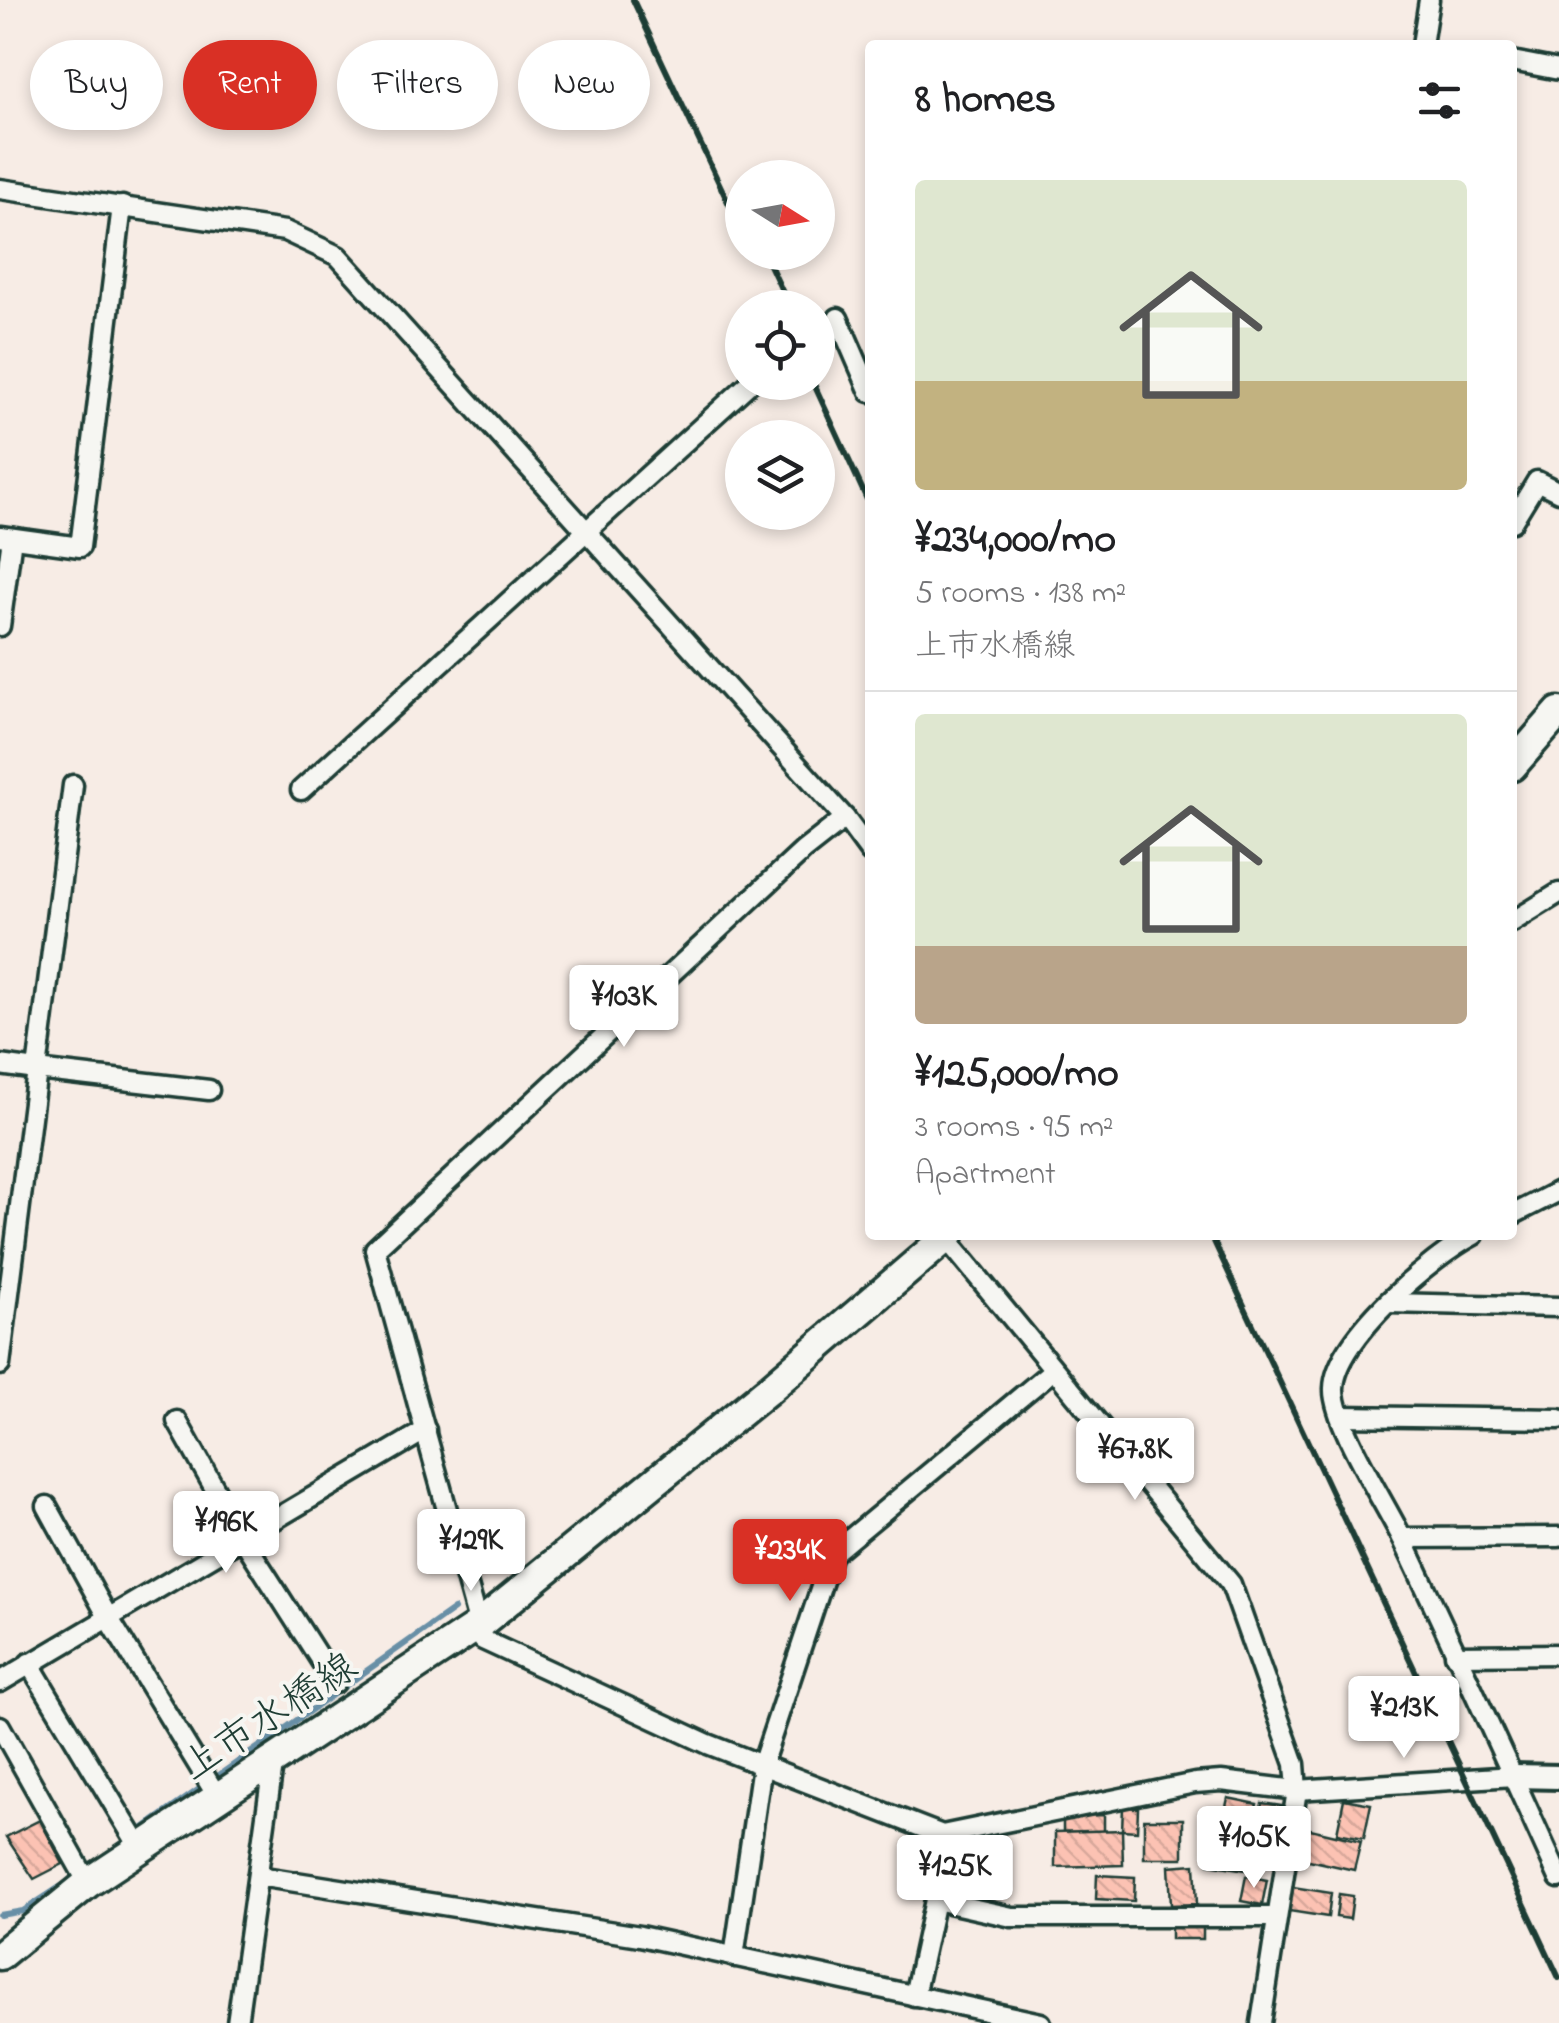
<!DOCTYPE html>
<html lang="en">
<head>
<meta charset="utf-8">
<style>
	:root { --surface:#fff; --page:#f2f2f2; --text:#202124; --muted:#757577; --line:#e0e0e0; --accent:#d93025 }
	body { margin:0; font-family:"Indie Flower","Klee One",sans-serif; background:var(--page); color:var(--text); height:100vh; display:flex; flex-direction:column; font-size:38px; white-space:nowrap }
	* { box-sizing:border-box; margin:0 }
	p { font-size:32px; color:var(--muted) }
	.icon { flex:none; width:55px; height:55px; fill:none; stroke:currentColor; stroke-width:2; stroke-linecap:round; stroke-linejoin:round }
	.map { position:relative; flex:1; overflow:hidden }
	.drawer { position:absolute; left:865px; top:40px; width:652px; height:1200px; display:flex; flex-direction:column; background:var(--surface); border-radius:10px; box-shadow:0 5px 15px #0003 }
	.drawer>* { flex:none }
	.banner { position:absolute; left:30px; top:40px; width:685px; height:90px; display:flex; gap:20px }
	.needle { width:65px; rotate:101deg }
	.controls { position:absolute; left:725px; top:160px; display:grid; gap:20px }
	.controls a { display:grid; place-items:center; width:110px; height:110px; border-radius:50%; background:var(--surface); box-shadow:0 5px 15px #0003; font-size:50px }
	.price { position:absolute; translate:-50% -85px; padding:0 22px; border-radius:10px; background:#fff; color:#222; font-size:32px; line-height:65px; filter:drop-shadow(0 2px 5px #0008) }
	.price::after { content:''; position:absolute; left:50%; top:60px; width:30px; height:22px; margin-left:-15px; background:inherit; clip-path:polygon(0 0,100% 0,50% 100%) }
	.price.active { background:var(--accent); color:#fff }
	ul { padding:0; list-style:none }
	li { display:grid; align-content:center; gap:20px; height:530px; padding:0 50px }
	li+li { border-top:2px solid var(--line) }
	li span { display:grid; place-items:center; height:310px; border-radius:10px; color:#555 }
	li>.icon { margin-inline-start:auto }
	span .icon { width:180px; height:180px; fill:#fffc; stroke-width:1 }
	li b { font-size:42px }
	h2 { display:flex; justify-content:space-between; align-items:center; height:120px; padding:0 50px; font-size:42px }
	.chip { padding:0 35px; border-radius:45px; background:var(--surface); box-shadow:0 5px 15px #0003; font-size:35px; line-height:90px }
	.chip.active { background:var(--accent); color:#fff }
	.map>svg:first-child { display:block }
</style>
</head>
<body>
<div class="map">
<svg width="1559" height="2023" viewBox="0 0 1559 2023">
	<defs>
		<pattern id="building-back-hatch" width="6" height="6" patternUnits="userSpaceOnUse" patternTransform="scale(2.5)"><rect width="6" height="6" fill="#fcc2b3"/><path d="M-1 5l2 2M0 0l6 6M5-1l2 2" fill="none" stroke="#d8a89b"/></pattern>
	</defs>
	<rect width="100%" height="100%" fill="#f7ece5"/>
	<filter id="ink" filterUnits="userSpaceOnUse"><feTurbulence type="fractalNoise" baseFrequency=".01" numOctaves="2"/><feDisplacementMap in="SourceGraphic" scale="20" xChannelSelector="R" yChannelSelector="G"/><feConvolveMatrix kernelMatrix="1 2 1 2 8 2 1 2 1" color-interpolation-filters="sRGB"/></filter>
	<g filter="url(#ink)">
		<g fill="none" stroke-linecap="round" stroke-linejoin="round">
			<g stroke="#678fa6" stroke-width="6">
				<path d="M96 1862 454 1609"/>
				<path d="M0 1915 23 1911 69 1881"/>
			</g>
		</g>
		<g fill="url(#building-back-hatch)" stroke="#1f3d34" stroke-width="2.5">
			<path d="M1228 1798 1257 1804 1252 1826 1223 1820Z"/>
			<path d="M1344 1799 1371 1804 1364 1838 1337 1833Z"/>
			<path d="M1262 1803 1282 1806 1278 1831 1258 1828Z"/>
			<path d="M1123 1807 1138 1808 1137 1831 1122 1830Z"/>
			<path d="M1104 1815V1831L1063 1832V1816Z"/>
			<rect x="1144" y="1819" width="39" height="39"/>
			<path d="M40 1820 63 1864 34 1879 6 1837Z"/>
			<path d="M1215 1821 1252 1826 1246 1870 1209 1864Z"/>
			<path d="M1306 1828 1361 1841 1354 1870 1300 1858Z"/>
			<path d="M1122 1830 1123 1865 1055 1867V1832Z"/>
			<path d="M1258 1844 1274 1848 1269 1865 1253 1861Z"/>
			<path d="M1195 1864 1197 1904 1171 1905 1169 1866Z"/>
			<path d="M1097 1875 1135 1877 1134 1901 1096 1899Z"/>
			<path d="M1246 1876 1267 1880 1262 1905 1241 1901Z"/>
			<path d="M1293 1887 1331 1893 1328 1917 1289 1911Z"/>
			<path d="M1339 1894 1353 1896 1350 1919 1336 1917Z"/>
			<rect x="1171" y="1927" width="32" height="12"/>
		</g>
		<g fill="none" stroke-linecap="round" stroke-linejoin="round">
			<g stroke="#1f3d34" stroke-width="25">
				<g id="minor">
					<path d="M1422 45 1429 0"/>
					<path d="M1512 61 1559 70"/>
					<path d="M0 189 285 231 338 256 845 818 870 852"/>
					<path d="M838 318 870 392"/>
					<path d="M1512 522 1537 481 1559 492"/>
					<path d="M0 536 80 547 122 206"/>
					<path d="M0 626 12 538"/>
					<path d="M301 790 751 382"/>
					<path d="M845 818 803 851 375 1249 483 1640 708 1744 942 1835 1195 1783 1221 1781 1297 1790 1514 1776"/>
					<path d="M1512 922 1559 893"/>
					<path d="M0 1065 37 1070 73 785"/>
					<path d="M1512 1215 1559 1191"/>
					<path d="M1474 1235C1432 1257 1336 1338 1334 1388 1332 1422 1387 1506 1403 1540 1456 1652 1508 1765 1559 1878"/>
					<path d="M946 1238 1231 1584 1295 1764 1297 1790 1261 2023"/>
					<path d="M1389 1303 1559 1307"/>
					<path d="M0 1365 37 1070 209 1090"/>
					<path d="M1340 1416 1559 1419"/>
					<path d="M177 1421 243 1539 335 1683"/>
					<path d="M47 1506 108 1617 217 1796"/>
					<path d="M1402 1538 1559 1537"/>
					<path d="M1455 1655 1559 1654"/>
					<path d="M29 1663 140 1848"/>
					<path d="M0 1682 426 1430"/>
					<path d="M0 1726 88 1883"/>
					<path d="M258 1876 640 1936 1041 2023"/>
					<path d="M935 1900 1012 1917H1277"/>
					<path d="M734 1957 762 1765 832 1554 1052 1371"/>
					<path d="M914 1996 935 1900 942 1835"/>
					<path d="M237 2023 274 1758"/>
				</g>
			</g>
			<g stroke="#1f3d34" stroke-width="30">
				<path id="tertiary" d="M1514 1776 1559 1777"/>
			</g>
			<g stroke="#1f3d34" stroke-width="35">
				<g id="secondary">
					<path d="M1512 766 1559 712"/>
					<path d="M0 1955 88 1883 476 1627 768 1390 949 1235"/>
				</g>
			</g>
			<use href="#minor" stroke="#f6f6f2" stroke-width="18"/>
			<use href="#tertiary" stroke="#f6f6f2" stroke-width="22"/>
			<use href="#secondary" stroke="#f6f6f2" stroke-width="28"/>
			<g stroke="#1f3d34" stroke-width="6">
				<path d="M633 0 742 232"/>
				<path d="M764 252 790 308"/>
				<path d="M813 382 870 506"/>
				<path d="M1211 1235 1559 1978"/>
			</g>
		</g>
	</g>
	<g text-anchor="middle" stroke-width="8" stroke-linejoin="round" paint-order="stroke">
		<g font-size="40" fill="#1f3d34" stroke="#f6f6f2">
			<text transform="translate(268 1715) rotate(-33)" y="14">上市水橋線</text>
		</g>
	</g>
</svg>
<div class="controls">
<a><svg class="needle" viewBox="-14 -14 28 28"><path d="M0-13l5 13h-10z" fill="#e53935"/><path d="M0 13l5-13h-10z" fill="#757577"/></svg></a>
<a><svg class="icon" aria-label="locate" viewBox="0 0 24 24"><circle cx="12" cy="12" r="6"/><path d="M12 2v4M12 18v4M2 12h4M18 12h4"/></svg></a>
<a><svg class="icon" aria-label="layers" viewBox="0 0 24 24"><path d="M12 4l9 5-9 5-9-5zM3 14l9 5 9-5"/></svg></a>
</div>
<b class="price" style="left:624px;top:1050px">¥103K</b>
<b class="price" style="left:1135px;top:1503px">¥67.8K</b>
<b class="price" style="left:226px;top:1576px">¥196K</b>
<b class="price" style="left:471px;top:1594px">¥129K</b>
<b class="price active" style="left:790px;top:1604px">¥234K</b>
<b class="price" style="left:1404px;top:1761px">¥213K</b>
<b class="price" style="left:1254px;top:1891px">¥105K</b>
<b class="price" style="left:955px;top:1920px">¥125K</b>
<div class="banner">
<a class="chip">Buy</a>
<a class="chip active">Rent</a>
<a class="chip">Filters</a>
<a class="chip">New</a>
</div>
<section class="drawer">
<h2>8 homes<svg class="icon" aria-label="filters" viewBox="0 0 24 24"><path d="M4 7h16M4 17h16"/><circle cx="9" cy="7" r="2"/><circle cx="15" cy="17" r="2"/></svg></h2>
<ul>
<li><span style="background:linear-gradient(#dfe7d0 65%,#c2b280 0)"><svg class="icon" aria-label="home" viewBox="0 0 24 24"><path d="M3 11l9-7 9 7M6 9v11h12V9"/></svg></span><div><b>¥234,000/mo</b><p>5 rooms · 138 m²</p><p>上市水橋線</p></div></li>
<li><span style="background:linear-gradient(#dfe7d0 75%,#b9a48a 0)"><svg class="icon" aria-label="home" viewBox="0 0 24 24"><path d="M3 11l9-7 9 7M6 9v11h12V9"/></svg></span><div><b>¥125,000/mo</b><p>3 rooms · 95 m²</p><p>Apartment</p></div></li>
</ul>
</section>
</div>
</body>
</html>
